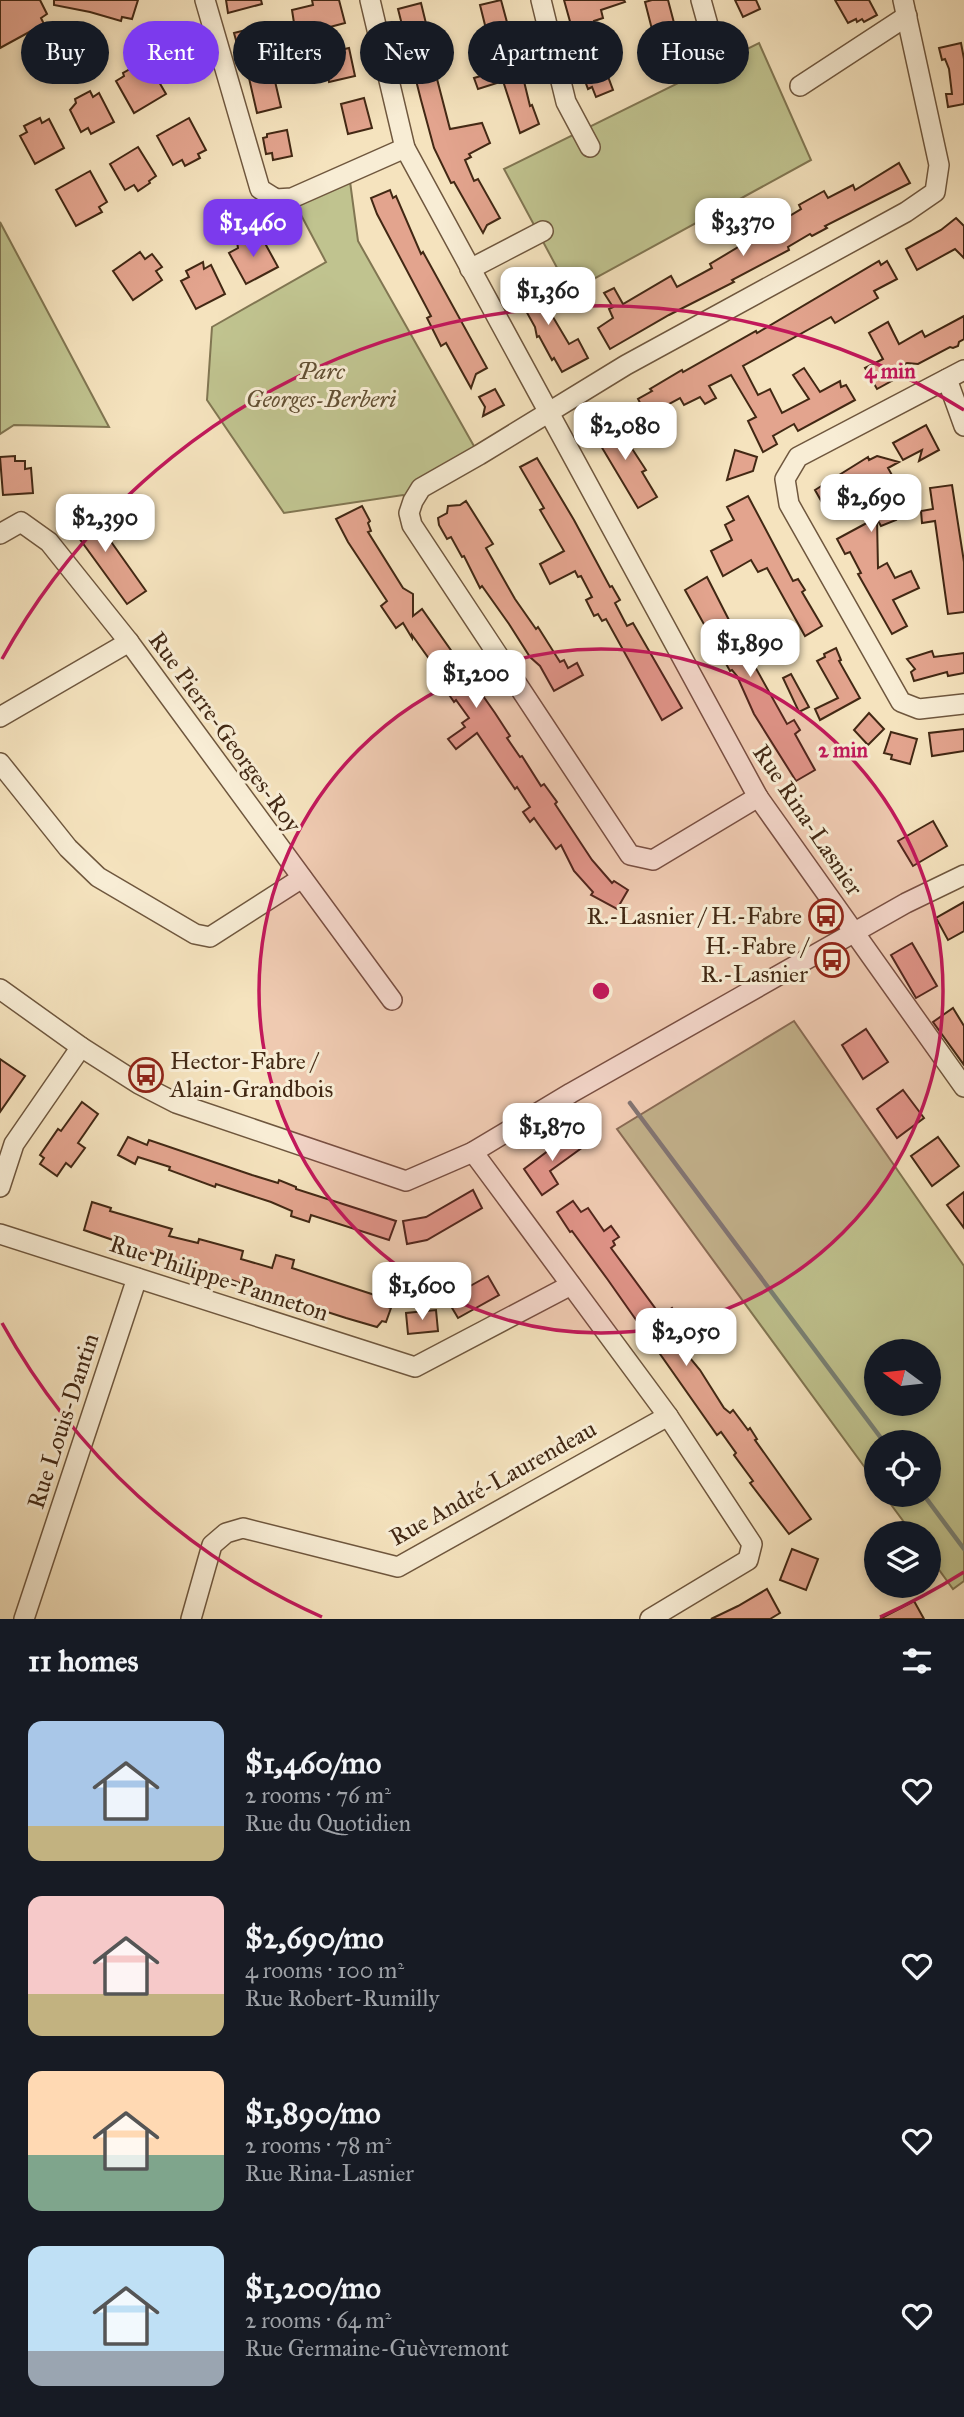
<!DOCTYPE html>
<html lang="en">
<head>
<meta charset="utf-8">
<style>
	:root { --surface:#171b24; --page:#242831; --text:#f1f3f6; --muted:#9ea1a6; --accent:#7c3aed }
	body { margin:0; font-family:"IM FELL Great Primer",serif; background:var(--page); color:var(--text); height:100vh; display:flex; flex-direction:column; font-size:26px; white-space:nowrap }
	* { box-sizing:border-box; margin:0 }
	p { font-size:23px; color:var(--muted) }
	.icon { flex:none; width:38px; height:38px; fill:none; stroke:currentColor; stroke-width:2; stroke-linecap:round; stroke-linejoin:round }
	.map { position:relative; height:1619px; overflow:hidden }
	.sheet { display:flex; flex-direction:column; background:var(--surface); flex:1 }
	.sheet>* { flex:none }
	.banner { position:absolute; left:21px; top:21px; width:922px; height:63px; display:flex; gap:14px }
	.needle { width:46px; rotate:285deg }
	.controls { position:absolute; left:864px; top:1339px; display:grid; gap:14px }
	.controls a { display:grid; place-items:center; width:77px; height:77px; border-radius:50%; background:var(--surface); box-shadow:0 4px 10px #0003; font-size:35px }
	.price { position:absolute; translate:-50% -60px; padding:0 16px; border-radius:14px; background:#fff; color:#222; font-size:23px; line-height:46px; filter:drop-shadow(0 2px 4px #0008) }
	.price::after { content:''; position:absolute; left:50%; top:42px; width:21px; height:16px; margin-left:-10px; background:inherit; clip-path:polygon(0 0,100% 0,50% 100%) }
	.price.selected { background:var(--accent); color:#fff }
	ul { padding:0; list-style:none }
	li { display:flex; align-items:center; gap:21px; height:175px; padding:0 28px }
	li span { display:grid; place-items:center; flex:none; width:196px; height:140px; border-radius:14px; color:#555 }
	li>.icon { margin-inline-start:auto }
	span .icon { width:84px; height:84px; fill:#fffc; stroke-width:1 }
	li b { font-size:30px }
	h2 { display:flex; justify-content:space-between; align-items:center; height:84px; padding:0 28px; font-size:30px }
	.chip { padding:0 24px; border-radius:32px; background:var(--surface); box-shadow:0 4px 10px #0003; font-size:24px; line-height:63px }
	.chip.selected { background:var(--accent); color:#fff }
	.map>svg:first-child { display:block }
</style>
</head>
<body>
<div class="map">
<svg width="964" height="1619" viewBox="0 0 964 1619">
	<rect width="100%" height="100%" fill="#f5e3be"/>
	<filter id="stains"><feTurbulence type="fractalNoise" baseFrequency=".00286" numOctaves="4"/><feColorMatrix values="0 0 0 0 .2 0 0 0 0 .09 0 0 0 0 .02 0 0 0 .5 -.17"/></filter>
	<radialGradient id="worn" r=".72"><stop offset=".6" stop-color="#630" stop-opacity="0"/><stop offset="1" stop-color="#630" stop-opacity=".3"/></radialGradient>
	<g fill="#c0c38f" stroke="#817652" stroke-width="2" fill-rule="evenodd">
		<path d="M759 43 811 160 570 292 504 169Z"/>
		<path d="M349 174 358 241 479 455 413 501 403 495 284 513 207 400 212 327 326 262 292 198Z"/>
		<path d="M0 222 109 427 14 425 0 434Z"/>
		<path d="M794 1021 964 1266V1581L953 1589 929 1556V1533H912L884 1495 929 1494V1442H877V1484L617 1129ZM877 1351H929V1404H877Z"/>
	</g>
	<g fill="none" stroke-linecap="round" stroke-linejoin="round">
		<g stroke="#798175" stroke-width="4.5">
			<path d="M630 1103 884 1442"/>
			<path d="M923 1494 964 1549"/>
		</g>
	</g>
	<g fill="#e3a48e" stroke="#422814" stroke-width="2">
		<path d="M0 0H40L47 14 41 18 44 24 0 48Z"/>
		<path d="M54 0H138L132 19 122 17 121 21 90 12 54 5Z"/>
		<path d="M226 0H261L262 4 228 13Z"/>
		<path d="M312 0H339L345 23 296 36 292 10 313 5Z"/>
		<path d="M501 0 511 37 513 36 530 106 532 105 539 124 520 133 503 81 478 89 474 78 502 70 491 28 486 29 480 5Z"/>
		<path d="M564 0H624L625 2 601 10 603 18 594 21 603 54 600 55 613 90 596 97 592 87 588 89 581 70 595 65 576 51V43Z"/>
		<path d="M652 0H668L678 38 685 36 691 51 669 62 659 39 655 41 645 2Z"/>
		<path d="M735 0H756L760 9 743 17Z"/>
		<path d="M835 0H869L877 15 864 22 862 19 857 22 856 19 848 23Z"/>
		<path d="M421 3 432 48H429L450 129 482 123 490 143 469 154 471 157 465 160 474 181 478 179 500 218 487 225 483 233 454 182 451 183 434 148 421 100 398 9Z"/>
		<path d="M254 28 267 79 274 77 281 107 257 113 246 65 243 66 234 33Z"/>
		<path d="M961 43 964 59V104L948 107 946 94H952L949 69 945 59 942 60 939 48Z"/>
		<path d="M349 48 355 76 329 82 323 54Z"/>
		<path d="M148 63 166 94 134 113 116 81 124 76 123 73 139 64 142 68Z"/>
		<path d="M90 91 93 97 99 93 114 122 91 134 88 128 81 132 70 110 76 103 75 99Z"/>
		<path d="M364 98 372 128 348 134 341 104Z"/>
		<path d="M40 118 42 123 49 119 64 148 35 164 20 136 27 132 24 126Z"/>
		<path d="M189 118 206 150 198 154 200 158 185 166 182 160 173 165 157 136Z"/>
		<path d="M287 130 292 156 273 160 272 153 266 154 263 138 267 137V134Z"/>
		<path d="M138 147 156 176 149 181 150 183 138 191 134 185 125 190 110 164Z"/>
		<path d="M899 163 910 183 825 226 827 228 812 236 810 234 788 247 789 250 732 280 734 282 669 315 610 349 598 328 613 318 609 309 613 307 604 293 614 288 623 304 671 276 677 287 712 268 710 264 801 209 799 205 824 191 828 198 853 185 855 190Z"/>
		<path d="M90 171 107 202 99 207 102 212 76 226 56 190Z"/>
		<path d="M390 190 393 198 396 196 421 254 423 252 487 368 476 374 471 388 446 343 441 346 427 318 431 316 377 214 371 198Z"/>
		<path d="M956 218 964 226V258L955 249 917 270 906 249 941 230Z"/>
		<path d="M249 236 253 240 261 236 278 267 246 284 229 253 238 248 237 242Z"/>
		<path d="M140 252 145 259 152 254 162 267 156 271 162 280 133 300 113 271Z"/>
		<path d="M879 261 881 265 887 261 897 279 874 291 878 298 835 323 831 317 743 366 758 395 770 389 782 413 809 399 793 375 804 368 820 392 840 381 841 387 846 385 855 400 798 431 794 424 773 436 777 444 763 452 748 421 756 417 731 375 709 386 716 398 705 404 700 397 684 405 680 398 647 416 638 399 652 391 650 389 682 370 683 372 756 331 757 333Z"/>
		<path d="M203 262 204 269 211 265 225 294 196 309 181 281 189 277 186 271Z"/>
		<path d="M528 275 569 344 578 339 588 358 562 372 554 358 552 360 539 336 537 337 535 327 511 284Z"/>
		<path d="M964 316V339L959 342 958 346 953 348 950 347 918 364 907 363 891 372 895 379 877 389 865 368 883 359 869 333 888 322 899 344 922 331 925 337Z"/>
		<path d="M495 389 504 405 483 416 485 407 479 397Z"/>
		<path d="M612 418 646 470 642 472 657 497 638 508 595 436 597 435 593 429Z"/>
		<path d="M926 425 939 450 919 461 922 450 903 460 893 443Z"/>
		<path d="M735 450 757 457 753 471 727 480Z"/>
		<path d="M15 456V461H25V469L31 468 33 493 3 495 0 457Z"/>
		<path d="M877 456 899 462 888 468 898 486 885 493 896 520 881 526 877 519 878 568 887 563 895 578 911 571 919 588 893 600 907 626 892 634 858 574 861 573 850 552 845 554 837 539 876 518 859 489 835 502 838 508 828 513 815 490 868 457 869 460Z"/>
		<path d="M537 458 574 520 610 587 612 586 620 600 615 603 627 626 633 623 682 708 662 720 606 619 602 621 598 614 594 616 586 600 592 597 581 576 578 577 575 571 550 584 540 564 564 551 540 510 544 508 520 467Z"/>
		<path d="M952 485 964 562V612L948 614 935 521 922 523 921 511 933 509 930 488Z"/>
		<path d="M748 496 793 581 798 579 805 590 802 592 822 626 805 636 767 568 758 572 751 560 723 576 711 551 732 540 725 525 734 520 727 507Z"/>
		<path d="M466 501 493 544 486 548 515 599 536 629 538 627 560 662 564 660 568 668 577 663 583 675 554 691 540 666 530 657 509 624 482 586 480 588 464 556 462 557 451 537 447 539 439 525 438 518 447 513 448 506 460 505Z"/>
		<path d="M80 504 100 531 102 529 146 591 127 604 63 516Z"/>
		<path d="M362 506 370 521 368 523 371 531 368 532 403 588 413 594V616L422 609 495 713 510 736 507 738 520 757 522 756 541 786 544 784 557 802 555 804 592 860 612 883 614 881 628 890 617 909 591 895 593 892 574 871 561 845 556 849 534 818 530 822 523 812 530 807 517 787 515 789 477 733 456 749 448 739 465 727 462 723 469 718 456 700 454 702 443 686 447 684 412 635V638L403 623 396 628 381 606 387 601 348 542 336 519Z"/>
		<path d="M707 577 731 624 741 626 742 631 739 638 787 724 794 720 800 730 795 734 815 770 796 781 754 714 737 676 732 670 730 671 685 590Z"/>
		<path d="M836 648 841 660 839 661 860 698 820 720 815 709 838 698 817 661 825 657 824 654Z"/>
		<path d="M932 651 934 657 964 653V673L948 676 947 672 914 681 911 672 915 669 907 659Z"/>
		<path d="M791 674 809 707 799 712 783 678Z"/>
		<path d="M869 713 884 729 868 745 854 730Z"/>
		<path d="M964 729V751L932 756 929 733Z"/>
		<path d="M891 732 917 739 910 764 891 759 892 755 884 753Z"/>
		<path d="M933 821 947 846 913 866 898 841Z"/>
		<path d="M964 902V931L948 940 936 918Z"/>
		<path d="M912 943 937 986 916 998 891 955Z"/>
		<path d="M953 1008 964 1026V1065L933 1022Z"/>
		<path d="M866 1029 888 1062 863 1079 842 1045Z"/>
		<path d="M0 1059 25 1076 0 1112Z"/>
		<path d="M903 1090 924 1118 897 1138 877 1109Z"/>
		<path d="M82 1102 98 1114 78 1143 85 1148 71 1167 66 1163 57 1176 40 1164 44 1158 40 1155 58 1129 61 1131Z"/>
		<path d="M573 1132 583 1147 550 1171 558 1184 542 1195 524 1169Z"/>
		<path d="M128 1137 147 1145 149 1140 252 1175 278 1183 279 1180 296 1187V1189L396 1221 389 1240 311 1215 309 1222 291 1216 292 1211 271 1202 216 1184 215 1187 169 1170 170 1167 138 1157 135 1164 118 1155Z"/>
		<path d="M938 1137 959 1166 932 1186 911 1156Z"/>
		<path d="M473 1190 482 1208 427 1240 407 1244 403 1221 426 1217Z"/>
		<path d="M964 1192V1228L947 1205Z"/>
		<path d="M573 1201 581 1212 588 1208 604 1231 611 1226 619 1237 613 1241 615 1245 611 1248 661 1316 672 1308 679 1318 672 1323 682 1337 676 1341 700 1370 724 1408 730 1413 733 1410 748 1430 750 1428 757 1439 755 1440 811 1519 789 1534 750 1483 753 1481 734 1455 736 1453 721 1432 717 1435 608 1280 572 1231 570 1232 557 1212Z"/>
		<path d="M92 1202 111 1208 110 1211 172 1229 169 1236 198 1243 199 1239 243 1251 241 1259 272 1268 276 1255 294 1260 292 1268 390 1300 388 1307 391 1308 386 1322 382 1321 377 1327 346 1318 265 1292 190 1265 191 1263 162 1257 84 1230Z"/>
		<path d="M488 1276 499 1295 458 1318 445 1296 461 1287 463 1290Z"/>
		<path d="M436 1310 438 1331 408 1334 406 1313Z"/>
		<path d="M792 1549 818 1559 806 1590 780 1580Z"/>
		<path d="M767 1589 780 1613 770 1619H711L738 1606Z"/>
		<path d="M914 1601 924 1619H880Z"/>
	</g>
	<g fill="none" stroke-linecap="round" stroke-linejoin="round">
		<g stroke="#6f573e" stroke-width="22">
			<g id="minor">
				<path d="M205 0 260 189 276 199 292 198 405 148"/>
				<path d="M370 0 405 148 758 797 964 1087"/>
				<path d="M541 0 566 102 590 147"/>
				<path d="M701 0 721 72"/>
				<path d="M800 86 907 16"/>
				<path d="M470 269 543 231"/>
				<path d="M964 370 798 457 785 479 789 504 901 702 919 709 964 704"/>
				<path d="M947 379 964 426"/>
				<path d="M0 534 21 522 49 542 129 642 392 1000"/>
				<path d="M0 717 129 642"/>
				<path d="M0 763 68 848 98 877 195 934 210 937 302 878"/>
				<path d="M758 797 653 860 630 855 412 525 409 513 413 501 421 488 479 455 626 365 906 212 935 192 939 165 903 0"/>
				<path d="M0 989 81 1047 139 1084 176 1103 406 1181 473 1152 571 1093 906 903 964 875"/>
				<path d="M473 1152 668 1416 752 1544 748 1560 650 1619"/>
				<path d="M0 1187 14 1144 81 1047"/>
				<path d="M0 1234 415 1367 571 1285"/>
				<path d="M24 1619 137 1278"/>
				<path d="M191 1619 212 1545 226 1533 243 1528 398 1567 668 1416"/>
			</g>
		</g>
		<use href="#minor" stroke="#f8edd5" stroke-width="19"/>
	</g>
	<circle cx="601" cy="991" r="342" fill="#c2185b" fill-opacity=".12"/>
	<g fill="none" stroke="#c2185b" stroke-width="3.5">
		<circle cx="601" cy="991" r="342"/>
		<path d="M964 1572A685 685 0 0 1 880 1617M322 1617A685 685 0 0 1 2 1323M2 659A685 685 0 0 1 964 410"/>
	</g>
	<defs>
		<g id="bus-ring" transform="scale(1.75)"><circle r="9.5" fill="#f8edd5" stroke="#8f2418" stroke-width="1.5"/><path d="M-5-6H5V4H4V6H2V4H-2V6H-4V4H-5ZM-3.5-4V0h7V-4ZM-3.5 1.2v1.5H-2V1.2ZM2 1.2v1.5H3.5V1.2Z" fill="#8f2418"/></g>
	</defs>
	<g fill-rule="evenodd">
		<use href="#bus-ring" x="826" y="916"/>
		<use href="#bus-ring" x="832" y="960"/>
		<use href="#bus-ring" x="146" y="1075"/>
	</g>
	<g text-anchor="middle" stroke-width="6" stroke-linejoin="round" paint-order="stroke">
		<g font-size="24" font-style="italic" fill="#624f33" stroke="#f8edd5">
			<text x="321" y="379">Parc<tspan x="321" dy="28">Georges-Berberi</tspan></text>
		</g>
		<g font-size="24" fill="#422814" stroke="#f8edd5">
			<text transform="translate(225 732) rotate(54)" y="8">Rue Pierre-Georges-Roy</text>
			<text transform="translate(808 820) rotate(56)" y="8">Rue Rina-Lasnier</text>
			<text transform="translate(219 1278) rotate(18)" y="8">Rue Philippe-Panneton</text>
			<text transform="translate(63 1421) rotate(-72)" y="8">Rue Louis-Dantin</text>
			<text transform="translate(493 1483) rotate(-29)" y="8">Rue André-Laurendeau</text>
		</g>
		<g font-size="24" fill="#422814" stroke="#f8edd5" text-anchor="end">
			<text x="802" y="924">R.-Lasnier / H.-Fabre</text>
			<text x="808" y="954">H.-Fabre /<tspan x="808" dy="28">R.-Lasnier</tspan></text>
			<text x="170" y="1069" text-anchor="start">Hector-Fabre /<tspan x="170" dy="28">Alain-Grandbois</tspan></text>
		</g>
	</g>
	<circle cx="601" cy="991" r="10" fill="#c2185b" stroke="#f8edd5" stroke-width="3.5"/>
	<g font-size="21" text-anchor="middle" font-weight="bold" fill="#c2185b" stroke="#f8edd5" stroke-width="6" stroke-linejoin="round" paint-order="stroke">
		<text x="890" y="378">4 min</text>
		<text x="843" y="757">2 min</text>
	</g>
	<rect width="100%" height="100%" filter="url(#stains)"/>
	<rect width="100%" height="100%" fill="url(#worn)"/>
</svg>
<div class="controls">
<a><svg class="needle" viewBox="-14 -14 28 28"><path d="M0-13l5 13h-10z" fill="#e53935"/><path d="M0 13l5-13h-10z" fill="#9ea1a6"/></svg></a>
<a><svg class="icon" aria-label="locate" viewBox="0 0 24 24"><circle cx="12" cy="12" r="6"/><path d="M12 2v4M12 18v4M2 12h4M18 12h4"/></svg></a>
<a><svg class="icon" aria-label="layers" viewBox="0 0 24 24"><path d="M12 4l9 5-9 5-9-5zM3 14l9 5 9-5"/></svg></a>
</div>
<b class="price" style="left:743px;top:258px">$3,370</b>
<b class="price selected" style="left:253px;top:259px">$1,460</b>
<b class="price" style="left:548px;top:327px">$1,360</b>
<b class="price" style="left:625px;top:462px">$2,080</b>
<b class="price" style="left:871px;top:534px">$2,690</b>
<b class="price" style="left:105px;top:554px">$2,390</b>
<b class="price" style="left:750px;top:679px">$1,890</b>
<b class="price" style="left:476px;top:710px">$1,200</b>
<b class="price" style="left:552px;top:1163px">$1,870</b>
<b class="price" style="left:422px;top:1322px">$1,600</b>
<b class="price" style="left:686px;top:1368px">$2,050</b>
<div class="banner">
<a class="chip">Buy</a>
<a class="chip selected">Rent</a>
<a class="chip">Filters</a>
<a class="chip">New</a>
<a class="chip">Apartment</a>
<a class="chip">House</a>
</div>
</div>
<section class="sheet">
<h2>11 homes<svg class="icon" aria-label="filters" viewBox="0 0 24 24"><path d="M4 7h16M4 17h16"/><circle cx="9" cy="7" r="2"/><circle cx="15" cy="17" r="2"/></svg></h2>
<ul>
<li><span style="background:linear-gradient(#a9c7e8 75%,#c2b280 0)"><svg class="icon" aria-label="home" viewBox="0 0 24 24"><path d="M3 11l9-7 9 7M6 9v11h12V9"/></svg></span><div><b>$1,460/mo</b><p>2 rooms · 76 m²</p><p>Rue du Quotidien</p></div><svg class="icon" aria-label="heart" viewBox="0 0 24 24"><path d="M12 20l-8-8c-3-5 5-10 8-4 3-6 11-1 8 4z"/></svg></li>
<li><span style="background:linear-gradient(#f6c9c9 70%,#c2b280 0)"><svg class="icon" aria-label="home" viewBox="0 0 24 24"><path d="M3 11l9-7 9 7M6 9v11h12V9"/></svg></span><div><b>$2,690/mo</b><p>4 rooms · 100 m²</p><p>Rue Robert-Rumilly</p></div><svg class="icon" aria-label="heart" viewBox="0 0 24 24"><path d="M12 20l-8-8c-3-5 5-10 8-4 3-6 11-1 8 4z"/></svg></li>
<li><span style="background:linear-gradient(#ffd9b3 60%,#7fa58c 0)"><svg class="icon" aria-label="home" viewBox="0 0 24 24"><path d="M3 11l9-7 9 7M6 9v11h12V9"/></svg></span><div><b>$1,890/mo</b><p>2 rooms · 78 m²</p><p>Rue Rina-Lasnier</p></div><svg class="icon" aria-label="heart" viewBox="0 0 24 24"><path d="M12 20l-8-8c-3-5 5-10 8-4 3-6 11-1 8 4z"/></svg></li>
<li><span style="background:linear-gradient(#bfe0f5 75%,#9aa5b1 0)"><svg class="icon" aria-label="home" viewBox="0 0 24 24"><path d="M3 11l9-7 9 7M6 9v11h12V9"/></svg></span><div><b>$1,200/mo</b><p>2 rooms · 64 m²</p><p>Rue Germaine-Guèvremont</p></div><svg class="icon" aria-label="heart" viewBox="0 0 24 24"><path d="M12 20l-8-8c-3-5 5-10 8-4 3-6 11-1 8 4z"/></svg></li>
</ul>
</section>
</body>
</html>
